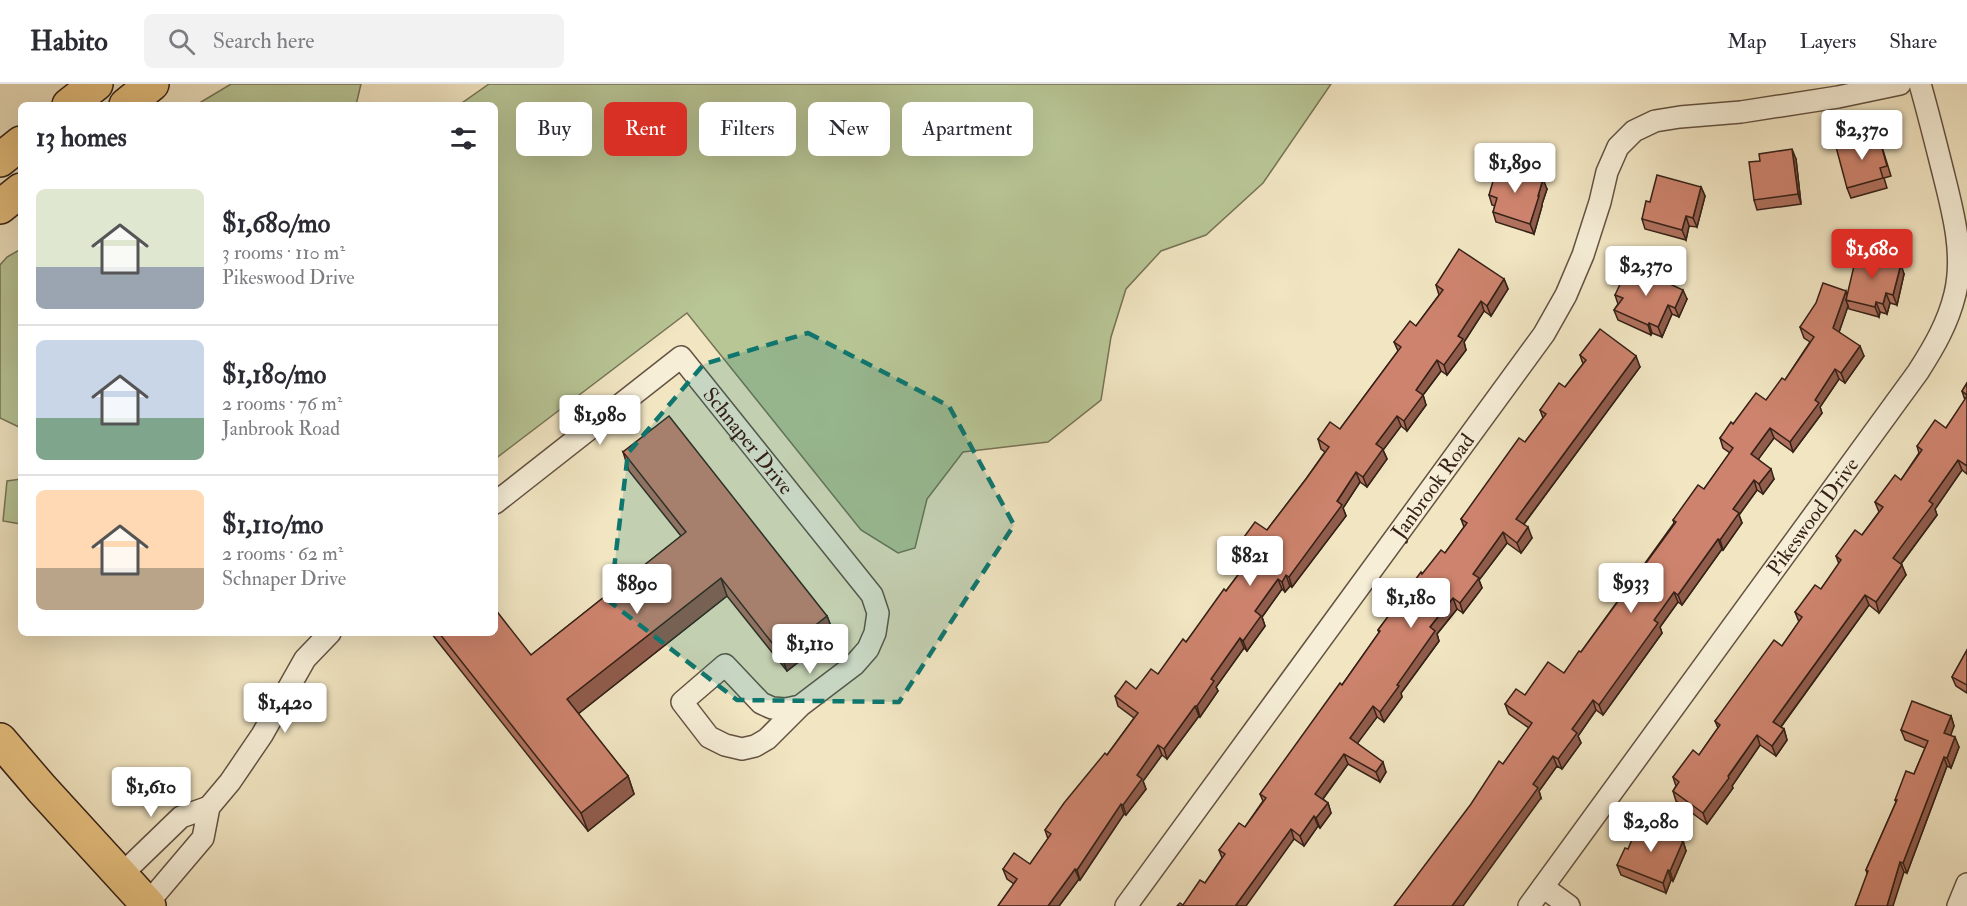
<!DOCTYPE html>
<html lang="en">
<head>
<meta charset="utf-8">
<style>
	:root { --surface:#fff; --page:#f2f2f3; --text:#2b2b33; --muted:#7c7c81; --line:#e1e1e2; --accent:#d93025 }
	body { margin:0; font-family:"IM FELL Double Pica",serif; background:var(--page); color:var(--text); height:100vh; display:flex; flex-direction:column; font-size:22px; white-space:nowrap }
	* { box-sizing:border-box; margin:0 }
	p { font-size:20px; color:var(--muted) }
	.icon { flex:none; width:33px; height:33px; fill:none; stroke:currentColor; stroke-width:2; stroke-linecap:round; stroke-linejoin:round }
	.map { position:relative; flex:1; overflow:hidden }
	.panel { position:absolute; left:18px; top:18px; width:480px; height:534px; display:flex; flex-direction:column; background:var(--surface); border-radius:9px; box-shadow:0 6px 24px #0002 }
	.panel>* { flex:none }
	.guide { position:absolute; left:516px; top:18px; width:570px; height:54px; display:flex; gap:12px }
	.price { position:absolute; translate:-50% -51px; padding:0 14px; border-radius:6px; background:#fff; color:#222; font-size:20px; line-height:39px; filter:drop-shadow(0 2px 3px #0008) }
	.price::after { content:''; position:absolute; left:50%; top:36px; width:18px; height:14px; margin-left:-9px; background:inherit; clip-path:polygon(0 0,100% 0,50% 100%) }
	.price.on { background:var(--accent); color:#fff }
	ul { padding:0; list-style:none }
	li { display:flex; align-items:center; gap:18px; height:150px; padding:0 18px }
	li+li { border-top:2px solid var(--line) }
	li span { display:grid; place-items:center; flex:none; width:168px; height:120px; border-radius:9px; color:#555 }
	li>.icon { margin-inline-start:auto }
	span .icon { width:72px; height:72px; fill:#fffc; stroke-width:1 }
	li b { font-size:26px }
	h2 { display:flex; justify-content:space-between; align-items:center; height:72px; padding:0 18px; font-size:26px }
	.tag { padding:0 21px; border-radius:9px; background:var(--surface); box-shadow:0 6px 24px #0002; font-size:21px; line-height:54px }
	.tag.on { background:var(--accent); color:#fff }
	header { display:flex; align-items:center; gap:36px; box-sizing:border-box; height:84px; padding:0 30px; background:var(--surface); border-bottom:2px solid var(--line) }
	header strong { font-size:28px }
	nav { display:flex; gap:33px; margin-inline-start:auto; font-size:21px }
	.search { width:420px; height:54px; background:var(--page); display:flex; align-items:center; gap:15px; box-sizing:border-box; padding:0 21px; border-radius:9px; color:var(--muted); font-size:22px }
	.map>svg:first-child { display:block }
</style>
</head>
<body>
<header>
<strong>Habito</strong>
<div class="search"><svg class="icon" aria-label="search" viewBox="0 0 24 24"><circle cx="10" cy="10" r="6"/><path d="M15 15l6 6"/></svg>Search here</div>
<nav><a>Map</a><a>Layers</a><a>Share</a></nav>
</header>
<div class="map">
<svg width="1967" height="822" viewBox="0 0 1967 822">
	<rect width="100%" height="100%" fill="#f1e5c2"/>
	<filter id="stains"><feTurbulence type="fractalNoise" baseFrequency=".00333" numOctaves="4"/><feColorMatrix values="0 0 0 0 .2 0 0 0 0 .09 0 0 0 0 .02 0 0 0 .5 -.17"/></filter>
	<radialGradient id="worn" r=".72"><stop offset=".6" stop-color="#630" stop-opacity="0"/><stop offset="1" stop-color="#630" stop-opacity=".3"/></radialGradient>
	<g fill="#b8c595" stroke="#767356" stroke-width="1.5">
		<path d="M231 0H361L356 21H196Z"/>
		<path d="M489 0H1331L1263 99 1206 151 1161 167 1126 205 1111 253 1101 316 1048 358 963 368 927 415 915 464 898 469 861 446 687 229 495 375V21H459Z"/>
		<path d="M21 165V344L0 334V181L7 173Z"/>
		<path d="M21 395V440L3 437 7 397Z"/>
	</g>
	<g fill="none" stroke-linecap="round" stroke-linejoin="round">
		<g stroke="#645242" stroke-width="24">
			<g id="street">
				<path id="s1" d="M495 419 681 273 872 511 878 529 875 549 868 565 854 581 800 622 786 625 772 624 761 619 725 581 682 618 709 653 725 661 742 665 755 662 767 655 800 622"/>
				<path d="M121 791 181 733 209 723"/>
				<path d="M1543 803 1569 822"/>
				<path d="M147 820 203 754 209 723 230 698 262 651 305 575 330 549"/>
				<path id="s2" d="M1126 822 1544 250 1566 211 1583 171 1600 118 1607 88 1618 63 1634 47 1655 37 1680 33 1741 28 1838 13 1900 0"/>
				<path id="s3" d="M1529 822 1918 288C1934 263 1948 239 1955 210 1965 169 1952 124 1942 84 1935 56 1928 28 1920 0"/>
				<path d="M1958 822 1967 800"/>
			</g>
		</g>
		<g stroke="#352117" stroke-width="36">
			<g id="primary">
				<path d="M69 21 96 0"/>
				<path d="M126 21 152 0"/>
				<path d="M0 76 21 59"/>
				<path d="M0 123 21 106"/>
				<path d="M0 656 42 705 149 822"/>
			</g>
		</g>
		<use href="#street" stroke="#f6eed7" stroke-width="21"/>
		<use href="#primary" stroke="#e8c281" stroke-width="33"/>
	</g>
	<g fill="#b0715e" stroke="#352117" stroke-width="1.5">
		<path d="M1878 50 1891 92 1884 94 1887 104 1851 114 1847 104Z"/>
		<path d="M1796 75 1801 120 1757 126 1754 116 1760 77Z"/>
		<path d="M1701 103 1705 112 1697 143 1689 142 1686 156 1645 145 1642 135 1650 118Z"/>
		<path d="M1547 105 1542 120V122L1534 150 1496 138 1493 128 1495 122 1492 121 1489 111Z"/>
		<path d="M1904 190 1897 221 1890 219 1887 230 1880 228 1879 233 1849 225 1848 222 1839 248 1864 272 1845 299 1839 295 1820 323 1822 329 1793 368 1774 354 1758 375 1774 395 1763 410 1757 406 1739 431 1742 439 1723 466 1722 465 1682 521 1678 518 1660 543 1662 549 1603 631 1596 626 1578 652 1581 659 1562 685 1557 682 1539 707 1541 714 1503 680 1529 644 1509 630 1505 620 1525 611 1564 589 1581 568 1674 439 1673 436 1704 405 1730 369 1723 364 1720 354 1733 340 1766 316 1785 296 1810 258 1804 254 1800 243 1847 211Z"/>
		<path d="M1504 195 1508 205 1491 232 1484 227 1464 258 1466 266 1447 291 1441 287 1423 311 1426 321 1407 347 1401 342 1383 366 1387 375 1367 403 1360 398 1343 424 1346 432 1292 503 1290 502 1285 508 1282 505 1262 533 1265 542 1247 567 1244 564 1216 603 1218 607 1200 633 1199 632 1167 675 1162 671 1143 697 1146 705 1126 731 1124 730 1080 796 1079 795 1059 822H998L1014 800 1007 795 1003 785 1030 780 1048 755 1045 746 1107 671 1134 634 1118 622 1115 612 1136 605 1158 590 1186 558 1226 507 1255 469 1248 463 1244 453 1267 446 1306 395 1325 368 1321 365 1318 355 1340 345 1398 267 1394 258 1416 242 1439 211 1436 201Z"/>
		<path d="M1615 211 1687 215 1679 233 1672 230 1662 253 1652 249 1651 251 1618 236 1614 226 1618 220Z"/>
		<path d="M1580 271 1640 283 1524 440 1532 454 1521 469 1507 459 1479 496 1482 504 1463 529 1457 525 1437 550 1439 557 1401 609 1402 613 1384 638 1377 633 1357 659 1386 688 1380 698 1348 680 1323 715 1328 719 1331 729 1320 744 1318 742 1304 762 1294 755 1183 821 1205 799 1222 774 1219 766 1245 743 1263 717 1260 710 1342 601 1379 549 1378 546 1422 490 1445 469 1464 443 1461 435 1525 358 1543 334 1540 326 1565 303 1583 280Z"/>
		<path d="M1967 299V390L1962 386 1935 425 1937 431 1901 480 1906 491 1879 529 1869 521 1781 643 1784 645 1787 656 1776 672 1760 661 1732 702 1733 704 1707 740 1676 717 1673 707 1676 702 1673 693 1699 671 1718 644 1715 637 1782 562 1799 538 1795 528 1821 505 1839 480 1836 472 1862 451 1879 428 1875 418 1901 396 1919 369 1917 362 1946 344 1965 316 1962 307Z"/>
		<path d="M623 368 827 532 834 550 787 587 727 512 578 630 628 692 634 710 588 747 431 549H495L531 571 681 452 629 387Z"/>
		<path d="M1967 566V609L1956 602 1952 593Z"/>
		<path d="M1951 632 1954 642 1950 651 1959 663 1951 684 1947 682 1907 789 1904 788 1867 789 1866 786 1896 718 1895 716 1914 690 1925 664 1905 656 1901 646Z"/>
		<path d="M1683 757 1686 767 1673 797 1671 796 1666 809 1621 791 1617 781 1628 765Z"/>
	</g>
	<g fill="#905c4c" stroke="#352117" stroke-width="1.5">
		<path d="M1792 65 1796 75 1801 120 1798 110Z"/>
		<path d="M1543 95 1547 105 1542 120V122L1534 150 1530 140Z"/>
		<path d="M1701 103 1705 112 1697 143 1693 134Z"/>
		<path d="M1686 132 1689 142 1686 156 1682 146Z"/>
		<path d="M1901 180 1904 190 1897 221 1893 211Z"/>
		<path d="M1504 195 1508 205 1491 232 1487 222Z"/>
		<path d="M1683 206 1687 215 1679 233 1675 224Z"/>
		<path d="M1846 207 1849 217 1846 216 1848 222 1837 254 1833 244Z"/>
		<path d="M1886 209 1890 219 1887 230 1883 220Z"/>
		<path d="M1481 217 1484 227 1464 258 1466 266 1447 291 1444 281 1458 252Z"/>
		<path d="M1876 218 1880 228 1879 233 1875 223Z"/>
		<path d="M1668 221 1672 230 1662 253 1658 243Z"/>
		<path d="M1649 239 1652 249 1651 251 1648 241Z"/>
		<path d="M1860 262 1864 272 1845 299 1841 289Z"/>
		<path d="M1636 272 1640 283 1520 445 1516 435Z"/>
		<path d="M1437 276 1441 287 1423 311 1426 321 1407 347 1404 337 1416 306Z"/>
		<path d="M1835 285 1839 295 1820 323 1822 329 1793 368 1790 358 1815 316Z"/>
		<path d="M1397 332 1401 342 1383 366 1387 375 1367 403 1363 393 1376 360Z"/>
		<path d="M1770 344 1774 354 1755 380 1751 370Z"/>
		<path d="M1958 376 1962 386 1935 425 1937 431 1897 485 1893 474 1929 417Z"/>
		<path d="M1771 385 1774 395 1763 410 1759 400Z"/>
		<path d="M1356 388 1360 398 1343 424 1346 432 1292 503 1289 493Z"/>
		<path d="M1754 396 1757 406 1739 431 1742 439 1723 466 1720 456 1733 425Z"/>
		<path d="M1528 443 1532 454 1521 469 1517 459Z"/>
		<path d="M1503 448 1507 459 1479 496 1482 504 1463 529 1460 519 1473 490Z"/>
		<path d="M1718 455 1722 465 1682 521 1678 511Z"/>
		<path d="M1902 481 1906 491 1879 529 1876 518Z"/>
		<path d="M1286 491 1290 502 1285 508 1282 498Z"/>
		<path d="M721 494 727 512 574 633 567 615Z"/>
		<path d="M1278 495 1282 505 1262 533 1265 542 1247 567 1243 557 1255 527Z"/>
		<path d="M1674 508 1678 518 1660 543 1662 549 1603 631 1599 621 1654 536Z"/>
		<path d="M1865 511 1869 521 1777 648 1773 638Z"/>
		<path d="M1453 514 1457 525 1437 550 1439 557 1401 609 1402 613 1384 638 1380 628 1430 543Z"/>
		<path d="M827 532 834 550 787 587 780 569Z"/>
		<path d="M1240 554 1244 564 1216 603 1218 607 1200 633 1197 622 1211 595Z"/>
		<path d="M1593 616 1596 626 1578 652 1581 659 1562 685 1558 675 1572 645Z"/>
		<path d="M1195 622 1199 632 1167 675 1164 665Z"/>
		<path d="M1373 622 1377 633 1354 664 1350 654Z"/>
		<path d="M1951 632 1954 642 1948 659 1944 649Z"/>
		<path d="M1784 645 1787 656 1776 672 1772 662Z"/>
		<path d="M1757 651 1760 661 1732 702 1733 704 1707 740 1703 729Z"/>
		<path d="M1955 653 1959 663 1951 684 1947 674Z"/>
		<path d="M1158 661 1162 671 1143 697 1146 705 1126 731 1123 721 1137 691Z"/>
		<path d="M1344 670 1348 680 1319 720 1315 710Z"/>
		<path d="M1553 672 1557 682 1539 707 1541 714 1463 822H1452L1533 700Z"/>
		<path d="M1944 673 1947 682 1907 789 1903 779Z"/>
		<path d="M1383 678 1386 688 1380 698 1376 688Z"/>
		<path d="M628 692 634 710 588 747 581 729Z"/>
		<path d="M1328 719 1331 729 1320 744 1316 734Z"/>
		<path d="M1121 720 1124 730 1080 796 1077 786Z"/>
		<path d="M1314 732 1318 742 1304 762 1300 752Z"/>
		<path d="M1291 745 1294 755 1246 822H1236V821Z"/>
		<path d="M1683 757 1686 767 1673 797 1670 787Z"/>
		<path d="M1900 778 1904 788 1893 822H1887Z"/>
		<path d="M1075 785 1079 795 1059 822H1048Z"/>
		<path d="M1668 786 1671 796 1666 809 1663 799Z"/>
	</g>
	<g fill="#cd836d" stroke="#352117" stroke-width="1.5">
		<path d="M1878 50 1887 82 1880 84 1883 94 1847 104 1836 63Z"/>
		<path d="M1792 65 1798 110 1754 116 1749 78 1760 77 1759 70Z"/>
		<path d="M1498 80 1543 95 1538 112H1539L1530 140 1493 128 1497 114 1489 111Z"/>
		<path d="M1657 91 1701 103 1693 134 1686 132 1682 146 1642 135 1646 117 1650 118Z"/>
		<path d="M1459 165 1504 195 1487 222 1481 217 1458 252 1463 255 1444 281 1437 276 1416 306 1423 311 1404 337 1397 332 1376 360 1383 365 1363 393 1356 388 1337 417 1342 421 1289 493 1286 491 1282 498 1278 495 1255 527 1261 532 1243 557 1240 554 1211 595 1214 597 1197 622H1195L1164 665 1158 661 1137 691 1142 695 1123 721 1121 720 1077 786 1075 785 1048 822H998L1017 795 1003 785 1014 769 1030 780 1051 750 1045 746 1064 719 1105 669 1107 671 1138 629 1115 612 1126 597 1136 605 1151 585 1158 590 1183 555 1186 558 1224 505 1226 507 1258 464 1244 453 1255 438 1267 446 1306 395 1329 363 1318 355 1330 338 1340 345 1401 263 1394 258 1410 237 1416 242 1443 206 1436 201Z"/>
		<path d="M1857 169 1901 180 1893 211 1886 209 1883 220 1876 218 1875 223 1846 216Z"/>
		<path d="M1629 181 1683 206 1675 224 1668 221 1658 243 1649 239 1648 241 1614 226 1623 214 1615 211Z"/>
		<path d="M1823 199 1846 207 1833 244 1860 262 1841 289 1835 285 1815 316 1819 319 1790 358 1770 344 1751 370 1771 385 1759 400 1754 396 1733 425 1739 429 1720 456 1718 455 1678 511 1674 508 1654 536 1658 539 1599 621 1593 616 1572 645 1577 649 1558 675 1553 672 1533 700 1538 704 1452 822H1394L1471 720 1499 677 1503 680 1532 639 1505 620 1516 605 1525 611 1548 578 1564 589 1579 567 1581 568 1676 438 1673 436 1698 401 1704 405 1733 364 1720 354 1731 338 1733 340 1756 309 1766 316 1782 294 1785 296 1814 253 1800 243 1816 219Z"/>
		<path d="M1600 245 1636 272 1516 435 1528 443 1517 459 1503 448 1473 490 1479 494 1460 519 1453 514 1430 543 1435 547 1397 601 1399 602 1380 628 1373 622 1350 654 1383 678 1376 688 1344 670 1315 710 1328 719 1316 734 1314 732 1300 752 1291 745 1236 821 1238 822H1177L1180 819 1183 821 1200 796 1205 799 1225 770 1219 766 1239 739 1245 743 1266 714 1260 710 1340 599 1342 601 1380 547 1378 546 1421 488 1422 490 1441 466 1445 469 1467 439 1461 435 1519 354 1525 358 1546 330 1540 326 1559 299 1565 303 1586 276 1580 271Z"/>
		<path d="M1967 299V311L1962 307Z"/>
		<path d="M1967 312V382L1958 376 1929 417 1933 420 1893 474 1902 481 1876 518 1865 511 1773 638 1784 645 1772 662 1757 651 1728 692 1729 694 1703 729 1673 707 1679 698 1673 693 1693 666 1699 671 1720 641 1715 637 1774 556 1782 562 1802 533 1795 528 1815 501 1821 505 1841 476 1836 472 1855 446 1862 451 1883 423 1875 418 1895 391 1901 396 1922 366 1917 362 1935 336 1946 344Z"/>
		<path d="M669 332 827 532 780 569 721 494 567 615 628 692 581 729 439 549H495V525L531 571 686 448 623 368Z"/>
		<path d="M1967 566V601L1952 593Z"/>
		<path d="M1912 617 1951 632 1944 649 1955 653 1947 674 1944 673 1903 779 1900 778 1887 822H1855L1868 787 1866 786 1897 716H1895L1906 687 1914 690 1928 657 1901 646Z"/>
		<path d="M1639 739 1683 757 1670 787 1668 786 1663 799 1617 781 1625 764 1628 765Z"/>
	</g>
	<path fill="#0f766e" fill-opacity="0.2" stroke="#0f766e" stroke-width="4.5" stroke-dasharray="12 8" stroke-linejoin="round" d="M808 249 949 322 1014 441 899 618 737 616 610 518 628 369 704 280Z"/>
	<g text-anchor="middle" stroke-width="4.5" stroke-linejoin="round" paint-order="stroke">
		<g font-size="21" fill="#352117" stroke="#f6eed7">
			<text dy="7" stroke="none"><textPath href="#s1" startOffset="344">Schnaper Drive</textPath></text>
			<text dy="7" stroke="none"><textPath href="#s2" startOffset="520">Janbrook Road</textPath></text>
			<text dy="7" stroke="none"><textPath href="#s3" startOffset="482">Pikeswood Drive</textPath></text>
		</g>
	</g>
	<rect width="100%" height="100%" filter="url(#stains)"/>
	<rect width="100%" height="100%" fill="url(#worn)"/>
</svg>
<b class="price" style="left:1862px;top:77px">$2,370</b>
<b class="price" style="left:1515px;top:110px">$1,890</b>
<b class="price on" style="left:1872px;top:196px">$1,680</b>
<b class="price" style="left:1646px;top:213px">$2,370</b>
<b class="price" style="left:600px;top:362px">$1,980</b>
<b class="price" style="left:1250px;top:503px">$821</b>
<b class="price" style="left:1631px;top:530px">$933</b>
<b class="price" style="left:637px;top:531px">$890</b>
<b class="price" style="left:1411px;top:545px">$1,180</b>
<b class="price" style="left:810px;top:591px">$1,110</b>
<b class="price" style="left:285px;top:650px">$1,420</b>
<b class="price" style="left:151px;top:734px">$1,610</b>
<b class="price" style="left:1651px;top:769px">$2,080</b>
<div class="guide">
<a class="tag">Buy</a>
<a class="tag on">Rent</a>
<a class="tag">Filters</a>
<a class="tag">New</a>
<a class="tag">Apartment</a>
</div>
<section class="panel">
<h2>13 homes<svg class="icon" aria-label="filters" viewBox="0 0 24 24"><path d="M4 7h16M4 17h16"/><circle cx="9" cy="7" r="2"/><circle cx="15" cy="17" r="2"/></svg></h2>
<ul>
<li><span style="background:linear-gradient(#dfe7d0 65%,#9aa5b1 0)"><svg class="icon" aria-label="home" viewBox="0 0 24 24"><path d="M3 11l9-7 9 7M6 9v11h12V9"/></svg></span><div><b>$1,680/mo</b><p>3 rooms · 110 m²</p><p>Pikeswood Drive</p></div></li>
<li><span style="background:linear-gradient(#c9d6e8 65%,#7fa58c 0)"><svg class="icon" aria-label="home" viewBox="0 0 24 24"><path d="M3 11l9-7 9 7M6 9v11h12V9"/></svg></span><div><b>$1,180/mo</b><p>2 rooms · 76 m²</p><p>Janbrook Road</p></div></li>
<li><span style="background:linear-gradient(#ffd9b3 65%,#b9a48a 0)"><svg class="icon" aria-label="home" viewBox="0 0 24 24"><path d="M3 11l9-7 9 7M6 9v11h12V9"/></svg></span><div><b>$1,110/mo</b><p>2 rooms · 62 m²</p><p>Schnaper Drive</p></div></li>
</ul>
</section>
</div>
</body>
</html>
